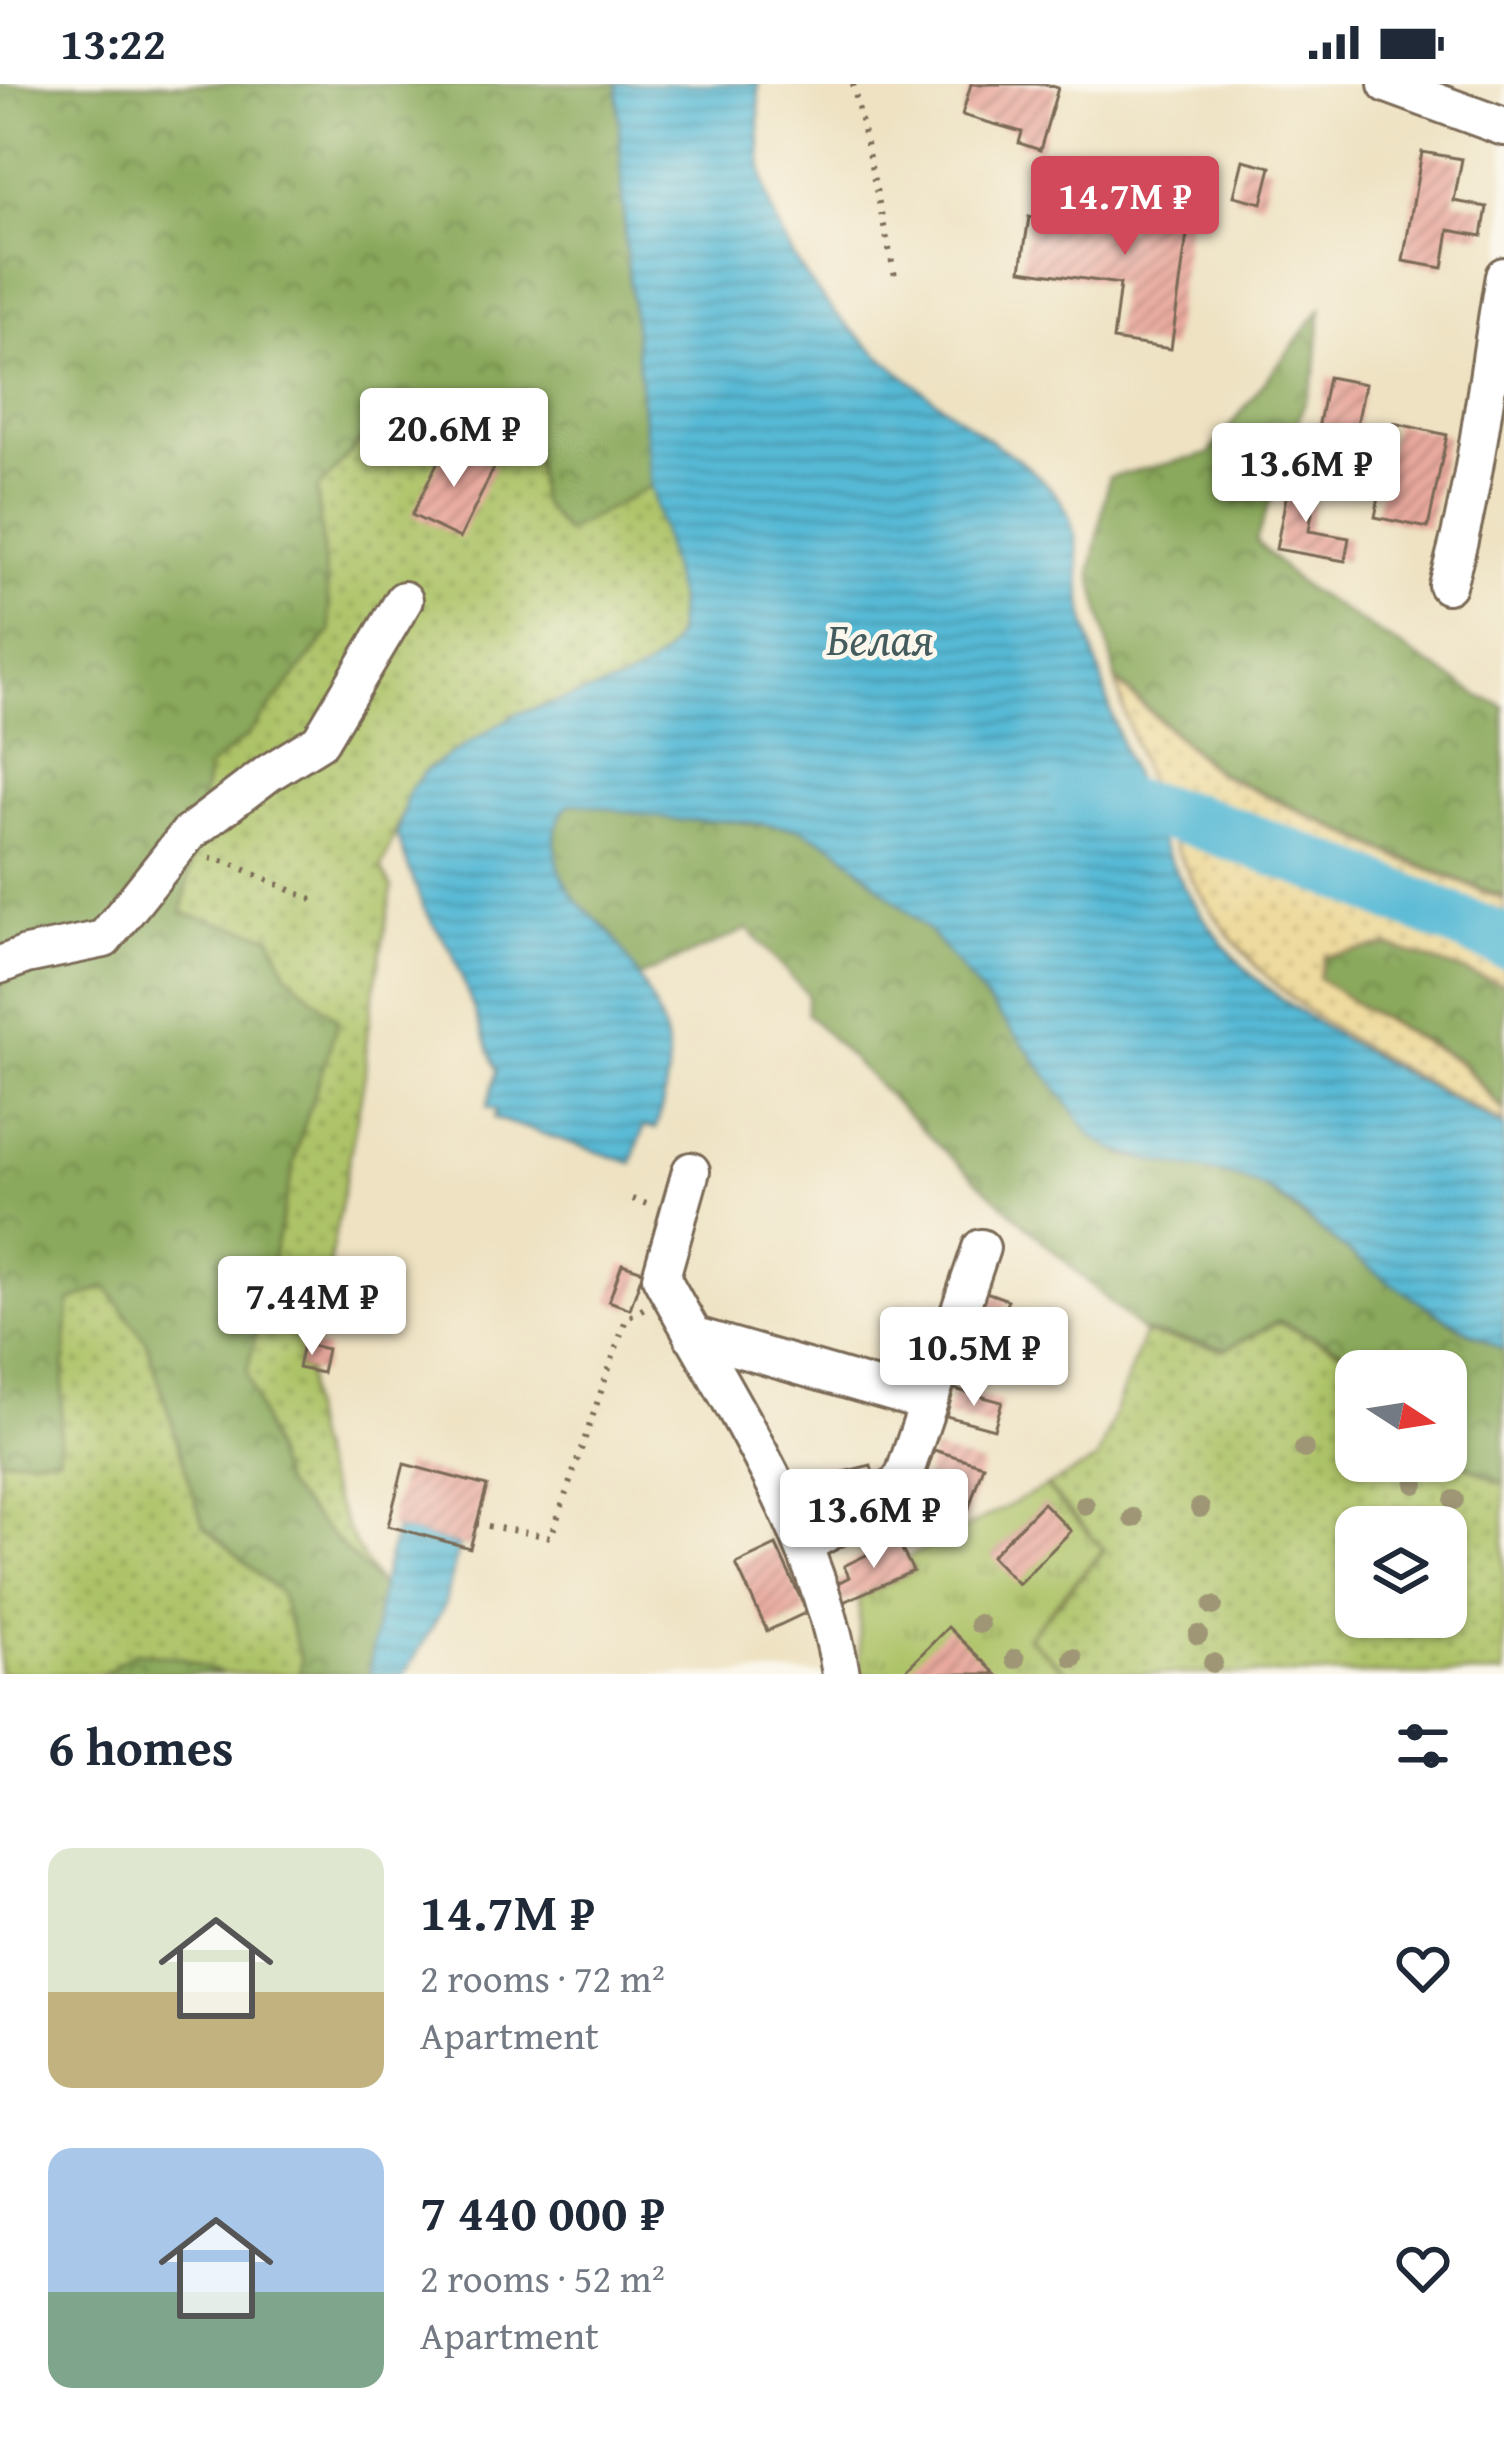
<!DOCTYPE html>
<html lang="en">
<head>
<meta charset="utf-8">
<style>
	:root { --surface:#fff; --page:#f6f6f7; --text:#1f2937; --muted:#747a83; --accent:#d1495b }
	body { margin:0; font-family:"Gentium Book Plus",serif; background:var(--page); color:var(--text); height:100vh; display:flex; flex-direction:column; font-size:45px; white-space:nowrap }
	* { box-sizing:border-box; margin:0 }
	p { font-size:39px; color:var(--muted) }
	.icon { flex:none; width:66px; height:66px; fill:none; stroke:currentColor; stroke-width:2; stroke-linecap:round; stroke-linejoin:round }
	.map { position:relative; height:1590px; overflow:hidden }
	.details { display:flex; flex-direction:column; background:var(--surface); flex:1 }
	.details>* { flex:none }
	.needle { width:78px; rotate:102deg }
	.fabs { position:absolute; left:1335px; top:1266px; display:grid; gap:24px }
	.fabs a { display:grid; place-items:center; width:132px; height:132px; border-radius:24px; background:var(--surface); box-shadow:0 3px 9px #0004; font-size:60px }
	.price { position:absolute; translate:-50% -102px; padding:0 27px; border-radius:12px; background:#fff; color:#222; font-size:39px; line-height:78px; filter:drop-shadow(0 3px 6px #0008) }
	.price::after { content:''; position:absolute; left:50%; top:72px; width:36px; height:27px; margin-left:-18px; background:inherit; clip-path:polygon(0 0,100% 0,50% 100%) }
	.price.on { background:var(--accent); color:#fff }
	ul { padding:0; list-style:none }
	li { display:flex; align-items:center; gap:36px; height:300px; padding:0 48px }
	li span { display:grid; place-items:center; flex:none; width:336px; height:240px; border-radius:24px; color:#555 }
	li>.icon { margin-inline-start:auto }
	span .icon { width:144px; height:144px; fill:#fffc; stroke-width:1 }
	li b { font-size:51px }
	h2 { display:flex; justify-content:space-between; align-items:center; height:144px; padding:0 48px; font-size:51px }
	.status { display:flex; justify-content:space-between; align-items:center; height:84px; padding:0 60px; background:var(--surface); direction:ltr }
	.status svg { height:33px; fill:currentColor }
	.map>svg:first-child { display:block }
</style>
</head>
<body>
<div class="status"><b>13:22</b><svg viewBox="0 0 49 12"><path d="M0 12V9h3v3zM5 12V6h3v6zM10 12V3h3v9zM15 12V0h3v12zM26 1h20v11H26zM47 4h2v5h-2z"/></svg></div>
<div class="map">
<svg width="1504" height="1590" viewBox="0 0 1504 1590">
	<defs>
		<pattern id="grass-dots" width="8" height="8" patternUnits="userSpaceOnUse" patternTransform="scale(3)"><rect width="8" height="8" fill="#adc368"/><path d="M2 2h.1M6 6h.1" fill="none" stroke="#8e9f55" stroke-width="1.8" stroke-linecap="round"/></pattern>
		<pattern id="forest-crowns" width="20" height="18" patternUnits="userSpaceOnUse" patternTransform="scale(3)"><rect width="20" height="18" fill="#8aa95c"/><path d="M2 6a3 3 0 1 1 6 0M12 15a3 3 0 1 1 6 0" fill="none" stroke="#728a4b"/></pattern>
		<pattern id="sand-dots" width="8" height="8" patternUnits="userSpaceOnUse" patternTransform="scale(3)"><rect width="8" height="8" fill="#eeda9e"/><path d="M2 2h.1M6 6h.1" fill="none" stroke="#cdbb88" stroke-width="1.8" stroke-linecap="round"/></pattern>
		<pattern id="park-tufts" width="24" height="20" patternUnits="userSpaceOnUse" patternTransform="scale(3)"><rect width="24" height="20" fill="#adc368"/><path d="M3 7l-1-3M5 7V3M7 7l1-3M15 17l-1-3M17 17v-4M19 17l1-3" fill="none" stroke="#8e9f55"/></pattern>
		<pattern id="water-rules" width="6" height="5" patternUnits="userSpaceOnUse" patternTransform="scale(3)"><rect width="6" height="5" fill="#56b9d5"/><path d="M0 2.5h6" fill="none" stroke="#4897ac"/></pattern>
		<pattern id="building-hatch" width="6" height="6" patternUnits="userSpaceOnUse" patternTransform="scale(3)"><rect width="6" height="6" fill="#e9a99e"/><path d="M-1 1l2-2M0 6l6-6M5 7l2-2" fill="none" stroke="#be8a80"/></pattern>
	</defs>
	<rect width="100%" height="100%" fill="#fbf7ec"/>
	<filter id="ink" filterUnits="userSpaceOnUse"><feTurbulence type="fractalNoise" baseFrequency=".00833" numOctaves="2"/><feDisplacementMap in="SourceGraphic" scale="24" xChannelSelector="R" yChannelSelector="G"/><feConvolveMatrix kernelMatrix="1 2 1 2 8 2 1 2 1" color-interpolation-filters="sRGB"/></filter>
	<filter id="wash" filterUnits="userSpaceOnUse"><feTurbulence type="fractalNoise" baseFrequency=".004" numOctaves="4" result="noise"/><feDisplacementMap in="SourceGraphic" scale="48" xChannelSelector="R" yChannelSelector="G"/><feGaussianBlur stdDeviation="2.7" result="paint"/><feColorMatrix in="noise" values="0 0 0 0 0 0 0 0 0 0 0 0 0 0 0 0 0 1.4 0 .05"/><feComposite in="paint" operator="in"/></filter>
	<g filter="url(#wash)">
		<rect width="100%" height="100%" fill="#eee2c2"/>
		<g fill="url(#grass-dots)" stroke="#747643" stroke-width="3" fill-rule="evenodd">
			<path d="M456 326 535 364 540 417 565 448 651 402C663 447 684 499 676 546 667 600 564 613 521 629 499 637 480 656 459 668 449 673 435 678 427 685 407 703 394 757 381 784L392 804 367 949 365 991 314 1262 303 1261 298 1284 309 1287C300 1352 344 1449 381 1503L283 1401 247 1288 300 1054 338 937 287 889 271 852 182 830 208 684 248 651 331 547 317 406 381 335Z"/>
			<path d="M106 1202 147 1259 203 1441 280 1509 301 1575 300 1590H222L181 1574 135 1568 103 1590H0V1375L58 1371 69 1218Z"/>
			<path d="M1278 1239 1385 1287H1356V1377H1446V1373L1504 1401V1590H1070L1028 1553 1105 1466 1047 1402 1097 1376 1144 1250 1225 1266ZM1446 1443V1533H1356V1443Z"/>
		</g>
		<g fill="url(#forest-crowns)" stroke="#626a3d" stroke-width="3">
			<path d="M0 0H617L625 155 651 402 565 448 540 417 534 364 456 326 381 335 317 406 331 547 248 651 208 684 182 829 271 852 287 889 338 937 300 1054 247 1288 283 1401 381 1503 369 1590H300L301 1575 280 1509 203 1441 147 1259 106 1202 69 1218 58 1372 0 1375Z"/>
			<path d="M1321 225 1316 286 1256 457 1297 498 1483 614 1504 622V813L1401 773 1219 688 1116 595 1091 488 1109 393 1209 370Z"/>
			<path d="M578 719 800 745 836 763 930 848 1029 967 1091 1050 1127 1073 1199 1082 1262 1102 1352 1171 1458 1243 1504 1266V1399L1446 1372V1287H1390L1279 1237 1226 1264 1142 1247 941 1064 807 930V910L748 845 636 894C629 880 622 864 613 851 603 839 589 830 578 818 556 793 544 747 568 721Z"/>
			<path d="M1389 862 1504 901V1026L1462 977 1357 920 1318 894 1325 872Z"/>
			<path d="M135 1568 181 1574 222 1590H103Z"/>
		</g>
		<path fill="url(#sand-dots)" stroke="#94825e" stroke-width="3" d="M1116 598 1217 690 1402 776 1504 816V900L1388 861 1324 872 1318 894 1358 922 1460 979 1504 1029V1039C1426 996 1336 957 1270 895 1186 817 1146 706 1116 598Z"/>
		<path fill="url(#park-tufts)" stroke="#747643" stroke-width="3" d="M1045 1403 1103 1465 1027 1553 1068 1590H860L859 1514 913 1487 907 1474Z"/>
		<g fill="url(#water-rules)" stroke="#48727a" stroke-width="3">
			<path d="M617 0H758C760 30 758 62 763 91 783 207 885 278 973 344 1002 366 1043 388 1063 420 1083 453 1077 498 1085 535 1091 562 1100 588 1107 614 1133 707 1186 836 1261 899 1325 952 1430 1002 1504 1043V1266C1449 1238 1396 1204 1347 1167 1319 1146 1289 1114 1258 1101 1203 1078 1135 1086 1091 1051L1029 967 930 848 836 763 800 745 738 737 674 736 578 719 568 721C543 749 558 797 582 822 592 833 606 842 615 855 630 877 656 920 663 945 674 980 665 1011 656 1045L644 1042 632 1079 494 1034 496 1026 487 1023 497 986 452 868 423 823 397 752 408 708 426 686 516 630 619 599 644 586 666 569 676 551 678 517 651 402 625 155Z"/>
			<path d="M396 1444 459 1461 444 1523 405 1590H369L381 1503Z"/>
		</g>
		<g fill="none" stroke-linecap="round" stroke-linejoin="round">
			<path stroke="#56b9d5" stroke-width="54" d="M1076 710 1194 736 1350 793 1504 857"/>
		</g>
		<g id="blocks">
			<g fill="url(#building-hatch)">
				<path d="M971 0H1045L1058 4 1040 66 1019 59 1022 48 962 31Z"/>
				<path d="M1422 68 1462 75 1454 117 1487 123 1482 152 1449 146 1443 184 1403 177Z"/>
				<path d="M1243 76 1271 83 1262 119 1234 112Z"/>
				<path d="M1136 92 1194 100 1171 265 1113 256 1120 200 1021 186 1029 133 1129 147Z"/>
				<path d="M1328 293 1365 300 1352 367 1315 360Z"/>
				<path d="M1394 339 1447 351 1428 444 1375 433Z"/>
				<path d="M447 359 495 382 460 454 412 431Z"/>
				<path d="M1323 372 1366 379 1363 397 1321 390Z"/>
				<path d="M1290 393 1317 398 1309 447 1349 454 1345 477 1276 465Z"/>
				<path d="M622 1180 643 1187 630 1225 609 1217Z"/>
				<path d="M983 1207 1008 1216 985 1282 960 1274Z"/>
				<path d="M303 1260 327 1265 322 1289 298 1284Z"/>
				<path d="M954 1305 1002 1318 994 1345 946 1332Z"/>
				<path d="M934 1366 983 1381 965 1436 916 1421Z"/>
				<path d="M404 1380 487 1402 470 1464 388 1442Z"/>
				<path d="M871 1381 877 1405 839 1414 834 1390Z"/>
				<path d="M1043 1419 1071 1447 1018 1500 991 1472Z"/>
				<path d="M897 1456 913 1487 843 1518 834 1501 849 1493 844 1482Z"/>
				<path d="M776 1461 807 1528 767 1547 736 1480Z"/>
				<path d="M948 1543 996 1590H902Z"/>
			</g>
		</g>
	</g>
	<g filter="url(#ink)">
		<use href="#blocks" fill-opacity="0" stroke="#7a6a57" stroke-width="3"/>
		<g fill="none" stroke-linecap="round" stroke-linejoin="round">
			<g stroke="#7a6a57" stroke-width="42">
				<g id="minor">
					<path d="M1387 0 1504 43"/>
					<path d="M1447 501C1477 400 1486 296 1504 192"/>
					<path d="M0 881 26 871 104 855 188 750 270 688 320 657 404 516"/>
					<path d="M691 1087 661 1193C729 1319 818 1448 841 1590"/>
					<path d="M692 1251 928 1319"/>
					<path d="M806 1460 883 1418 904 1391 981 1164"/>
				</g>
			</g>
			<g stroke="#7a6a57" stroke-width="6" stroke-dasharray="3 9" stroke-linecap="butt">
				<path d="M853 0 895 192"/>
				<path d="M210 774 230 779 317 818"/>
				<path d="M632 1115 647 1120"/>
				<path d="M476 1440 551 1453 626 1235 646 1223"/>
			</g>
			<use href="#minor" stroke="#fff" stroke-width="36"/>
		</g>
		<g fill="#9e9674">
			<circle cx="1304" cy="1365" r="10"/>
			<circle cx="1415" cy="1400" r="10"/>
			<circle cx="1454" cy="1416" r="10"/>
			<circle cx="1085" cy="1421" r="10"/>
			<circle cx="1200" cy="1424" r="10"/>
			<circle cx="1133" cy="1434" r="10"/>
			<circle cx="1343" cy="1454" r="10"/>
			<circle cx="1213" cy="1522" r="10"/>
			<circle cx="979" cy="1540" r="10"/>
			<circle cx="1198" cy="1551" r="10"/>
			<circle cx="1073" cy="1574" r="10"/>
			<circle cx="1015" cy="1575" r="10"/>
			<circle cx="1213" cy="1579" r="10"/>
		</g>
	</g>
	<g text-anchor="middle" stroke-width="9" stroke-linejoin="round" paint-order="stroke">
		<g font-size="45" font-style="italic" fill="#445c5e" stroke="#fbf7ec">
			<text x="880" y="571">Белая</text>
		</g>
	</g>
</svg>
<div class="fabs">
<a><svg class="needle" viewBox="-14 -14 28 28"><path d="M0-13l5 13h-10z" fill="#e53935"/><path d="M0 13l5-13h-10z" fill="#747a83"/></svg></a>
<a><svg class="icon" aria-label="layers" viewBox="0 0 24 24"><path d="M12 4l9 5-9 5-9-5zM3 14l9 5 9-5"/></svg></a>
</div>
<b class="price on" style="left:1125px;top:174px">14.7M ₽</b>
<b class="price" style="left:454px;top:406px">20.6M ₽</b>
<b class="price" style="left:1306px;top:441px">13.6M ₽</b>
<b class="price" style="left:312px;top:1274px">7.44M ₽</b>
<b class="price" style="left:974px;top:1325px">10.5M ₽</b>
<b class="price" style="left:874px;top:1487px">13.6M ₽</b>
</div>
<section class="details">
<h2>6 homes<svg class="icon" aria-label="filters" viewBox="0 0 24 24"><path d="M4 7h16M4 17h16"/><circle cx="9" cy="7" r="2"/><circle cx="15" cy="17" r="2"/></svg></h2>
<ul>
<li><span style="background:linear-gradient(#dfe7d0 60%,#c2b280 0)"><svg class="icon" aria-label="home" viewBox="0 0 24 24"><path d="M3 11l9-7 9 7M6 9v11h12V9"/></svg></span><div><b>14.7M ₽</b><p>2 rooms · 72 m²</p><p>Apartment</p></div><svg class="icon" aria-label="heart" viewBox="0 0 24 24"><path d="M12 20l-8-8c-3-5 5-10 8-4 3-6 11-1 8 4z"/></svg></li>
<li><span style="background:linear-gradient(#a9c7e8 60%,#7fa58c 0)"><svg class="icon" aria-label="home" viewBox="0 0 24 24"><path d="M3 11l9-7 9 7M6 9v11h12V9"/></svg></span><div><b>7 440 000 ₽</b><p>2 rooms · 52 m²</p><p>Apartment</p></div><svg class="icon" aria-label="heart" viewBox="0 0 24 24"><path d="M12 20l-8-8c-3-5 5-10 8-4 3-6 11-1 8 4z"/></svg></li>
</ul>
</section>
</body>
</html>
